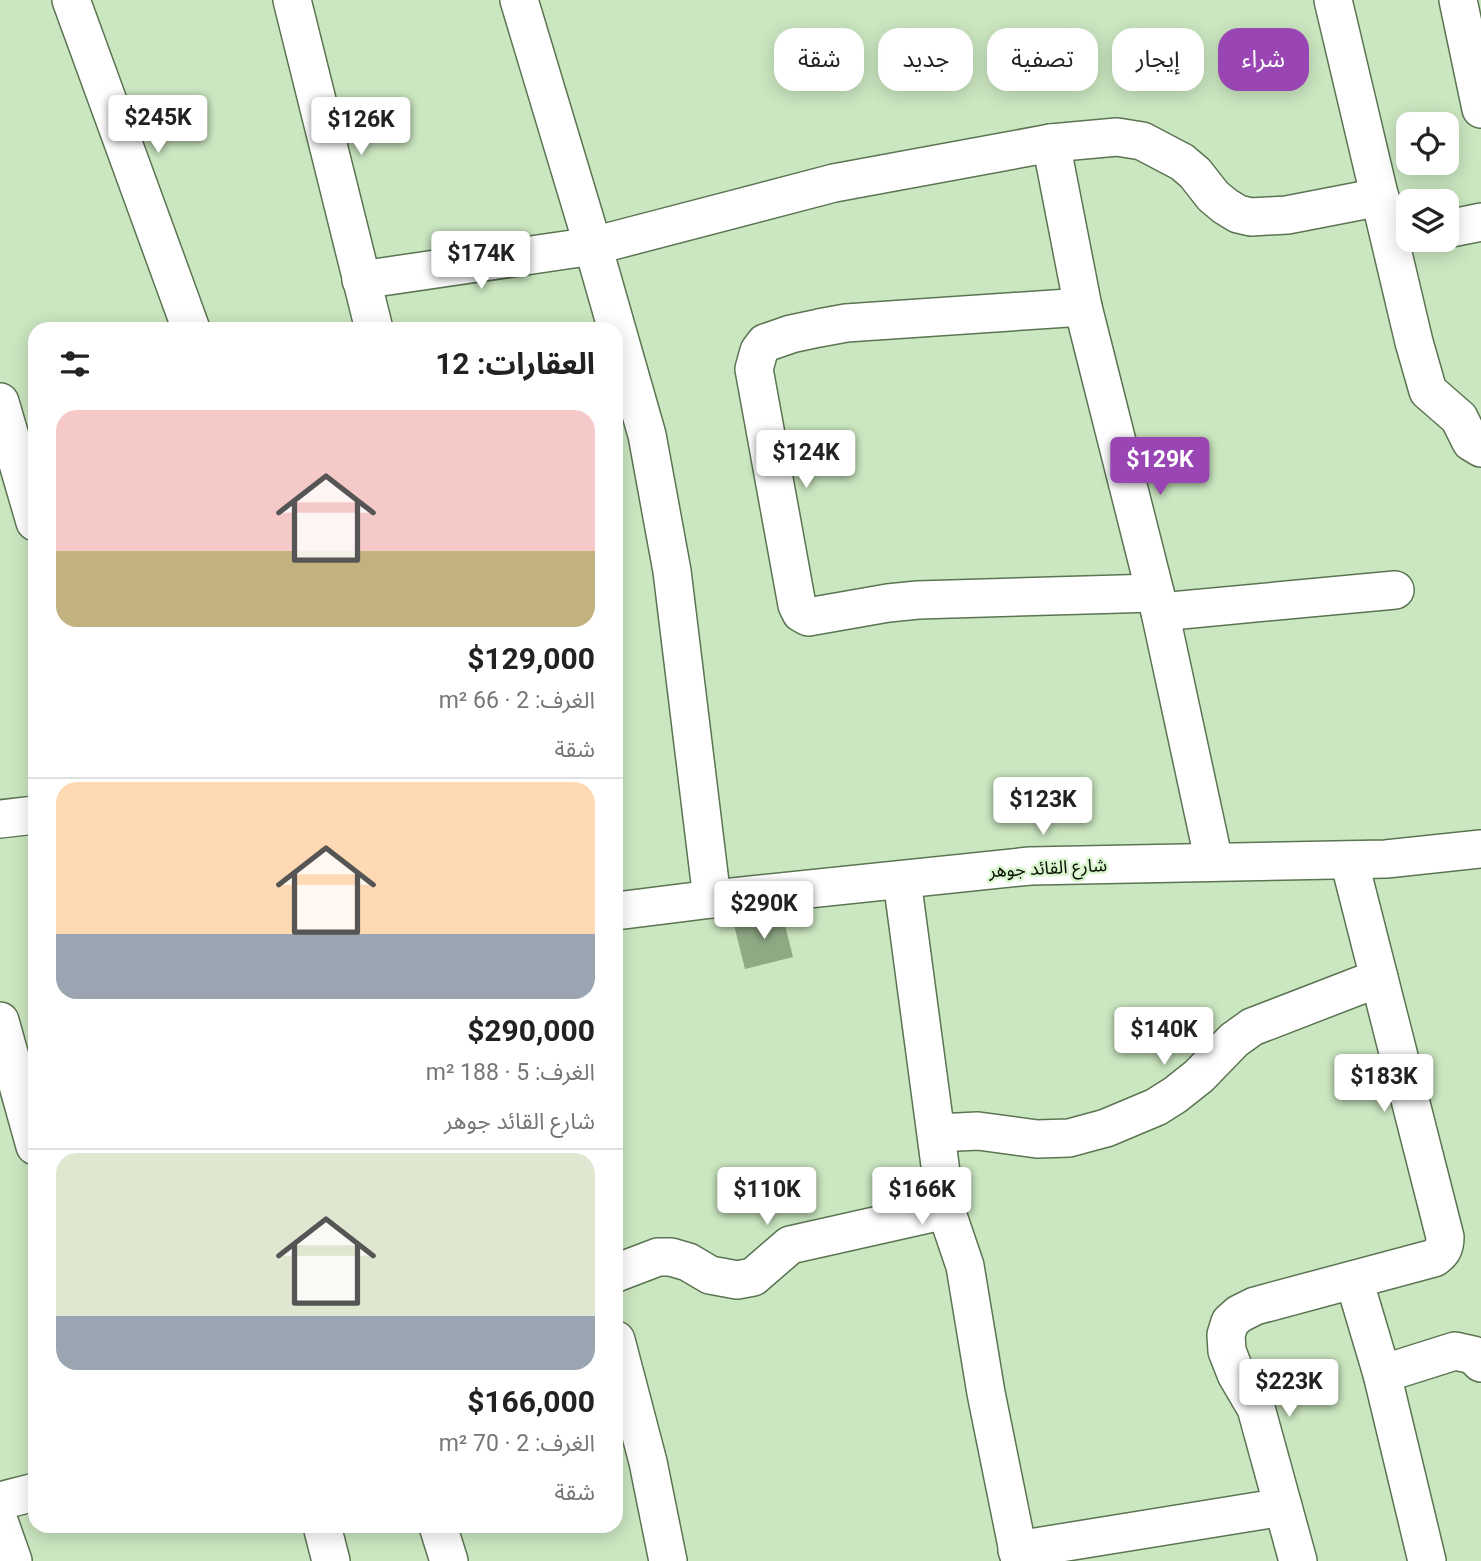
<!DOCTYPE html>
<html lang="ar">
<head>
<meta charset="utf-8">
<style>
	:root { --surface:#fff; --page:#f6f6f6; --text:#222; --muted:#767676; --line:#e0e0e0; --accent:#9945b4 }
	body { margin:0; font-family:Roboto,"Noto Sans Arabic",sans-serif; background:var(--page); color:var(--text); direction:rtl; height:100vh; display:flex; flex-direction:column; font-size:26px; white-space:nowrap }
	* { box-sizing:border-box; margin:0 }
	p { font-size:23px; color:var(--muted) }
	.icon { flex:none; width:38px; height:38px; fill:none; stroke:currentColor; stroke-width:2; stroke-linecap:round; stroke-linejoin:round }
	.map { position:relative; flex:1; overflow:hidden; direction:ltr }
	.panel { position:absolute; left:28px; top:322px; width:595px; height:1211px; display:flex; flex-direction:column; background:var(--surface); border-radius:21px; box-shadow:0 4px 18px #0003; direction:rtl }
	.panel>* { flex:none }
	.guide { position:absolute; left:644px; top:28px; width:665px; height:63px; direction:rtl; display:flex; gap:14px }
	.controls { position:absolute; left:1396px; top:112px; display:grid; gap:14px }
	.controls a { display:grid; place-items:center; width:63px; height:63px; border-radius:14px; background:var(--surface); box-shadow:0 4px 18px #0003; font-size:35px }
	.price { position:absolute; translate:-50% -60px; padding:0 16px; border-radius:7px; background:#fff; color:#222; font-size:23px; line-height:46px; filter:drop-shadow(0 2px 4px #0008) }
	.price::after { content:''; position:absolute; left:50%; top:42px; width:21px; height:16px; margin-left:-10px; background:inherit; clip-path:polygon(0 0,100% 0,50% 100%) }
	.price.current { background:var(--accent); color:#fff }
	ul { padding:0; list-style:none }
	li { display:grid; align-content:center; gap:14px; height:371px; padding:0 28px }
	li+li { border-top:2px solid var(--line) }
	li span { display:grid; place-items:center; height:217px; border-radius:21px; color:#555 }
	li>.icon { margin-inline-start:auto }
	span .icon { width:126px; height:126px; fill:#fffc; stroke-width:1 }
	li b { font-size:30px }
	h2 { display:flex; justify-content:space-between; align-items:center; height:84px; padding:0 28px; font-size:30px }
	.pill { padding:0 24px; border-radius:21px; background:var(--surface); box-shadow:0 4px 18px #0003; font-size:24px; line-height:63px }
	.pill.current { background:var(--accent); color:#fff }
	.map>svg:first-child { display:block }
</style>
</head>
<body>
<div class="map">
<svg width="1481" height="1561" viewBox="0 0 1481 1561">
	<rect width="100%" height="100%" fill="#cbe7c1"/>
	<path fill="#8fa985" d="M782 913 793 957 745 969 734 925Z"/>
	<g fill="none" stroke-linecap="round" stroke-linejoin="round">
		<g stroke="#5b7452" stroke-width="40">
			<g id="minor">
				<path d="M71 0 191 329"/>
				<path d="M292 0 374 329"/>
				<path d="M519 0 593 246 647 435 672 571 712 899"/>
				<path d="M1333 0 1414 342 1428 391 1459 418 1471 442 1481 448"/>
				<path d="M1458 0 1481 109"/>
				<path d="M1051 143 1083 307 1160 612 1214 862"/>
				<path d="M1447 229 1481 222"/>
				<path d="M361 280 593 246 834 183 1051 143 1117 137 1142 141 1182 162 1195 173 1213 196 1225 206 1238 214 1251 217 1287 215 1380 197"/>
				<path d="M1083 307 846 323 819 328 791 334 765 343 759 351 754 369 797 605 801 613 808 617 888 603 918 600 1155 593"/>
				<path d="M0 402 35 522"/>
				<path d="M1160 612 1395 590"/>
				<path d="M0 819 35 815"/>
				<path d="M902 880 946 1210 965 1266 986 1393 1020 1561"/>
				<path d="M616 911 712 899 1030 866 1386 859 1481 849"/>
				<path d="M0 1021 35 1146"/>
				<path d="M937 1133 978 1131 1037 1139 1069 1138 1106 1128 1156 1107 1175 1095 1199 1076 1234 1040 1252 1027 1379 978"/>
				<path d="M616 1273 658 1257H671L688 1262 710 1275 737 1280 753 1277 790 1245 946 1210"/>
				<path d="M1354 1280 1382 1374 1427 1561"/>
				<path d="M616 1340 648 1462 668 1561"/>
				<path d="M1382 1374 1455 1351 1473 1355 1481 1363"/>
				<path d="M0 1501 35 1492"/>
				<path d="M0 1524 13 1561"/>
				<path d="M322 1526 331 1561"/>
				<path d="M438 1526 449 1561"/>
				<path d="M1017 1550 1283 1507"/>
				<path d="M1298 1561 1256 1408 1236 1374 1227 1351 1226 1335 1230 1322 1239 1314 1255 1306 1434 1258C1442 1252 1445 1248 1445 1237L1349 860"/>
			</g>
		</g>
		<use href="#minor" stroke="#fff" stroke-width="37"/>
	</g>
	<g text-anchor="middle" stroke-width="5" stroke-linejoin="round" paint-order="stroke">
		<g font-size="18" fill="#060f04" stroke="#d8f5ce">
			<text transform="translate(1048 868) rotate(-3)" y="6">شارع القائد جوهر</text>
		</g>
	</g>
</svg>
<div class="controls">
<a><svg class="icon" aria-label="locate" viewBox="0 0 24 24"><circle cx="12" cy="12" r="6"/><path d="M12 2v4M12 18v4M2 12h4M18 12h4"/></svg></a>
<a><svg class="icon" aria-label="layers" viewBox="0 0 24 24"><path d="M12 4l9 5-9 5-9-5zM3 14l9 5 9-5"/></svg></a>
</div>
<b class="price" style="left:158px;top:155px">$245K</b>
<b class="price" style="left:361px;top:157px">$126K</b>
<b class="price" style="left:481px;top:291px">$174K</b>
<b class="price" style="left:806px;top:490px">$124K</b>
<b class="price current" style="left:1160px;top:497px">$129K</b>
<b class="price" style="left:1043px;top:837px">$123K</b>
<b class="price" style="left:764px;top:941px">$290K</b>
<b class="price" style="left:1164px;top:1067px">$140K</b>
<b class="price" style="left:1384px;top:1114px">$183K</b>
<b class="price" style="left:767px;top:1227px">$110K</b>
<b class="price" style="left:922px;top:1227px">$166K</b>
<b class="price" style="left:1289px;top:1419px">$223K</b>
<div class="guide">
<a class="pill current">شراء</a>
<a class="pill">إيجار</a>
<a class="pill">تصفية</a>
<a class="pill">جديد</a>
<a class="pill">شقة</a>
</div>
<section class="panel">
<h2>العقارات: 12<svg class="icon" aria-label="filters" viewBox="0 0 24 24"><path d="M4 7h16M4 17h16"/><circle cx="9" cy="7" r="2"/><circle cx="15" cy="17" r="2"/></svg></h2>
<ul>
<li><span style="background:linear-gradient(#f6c9c9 65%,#c2b280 0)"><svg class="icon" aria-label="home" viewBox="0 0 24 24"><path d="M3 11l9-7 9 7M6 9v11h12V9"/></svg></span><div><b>$129,000</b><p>الغرف: 2 · 66 m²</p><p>شقة</p></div></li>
<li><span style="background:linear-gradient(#ffd9b3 70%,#9aa5b1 0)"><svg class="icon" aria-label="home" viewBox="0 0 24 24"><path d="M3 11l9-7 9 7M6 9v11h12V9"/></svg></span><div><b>$290,000</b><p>الغرف: 5 · 188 m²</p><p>شارع القائد جوهر</p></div></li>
<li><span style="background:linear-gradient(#dfe7d0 75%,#9aa5b1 0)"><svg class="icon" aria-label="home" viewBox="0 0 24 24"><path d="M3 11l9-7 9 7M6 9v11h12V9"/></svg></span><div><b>$166,000</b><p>الغرف: 2 · 70 m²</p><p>شقة</p></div></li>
</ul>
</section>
</div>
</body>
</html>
